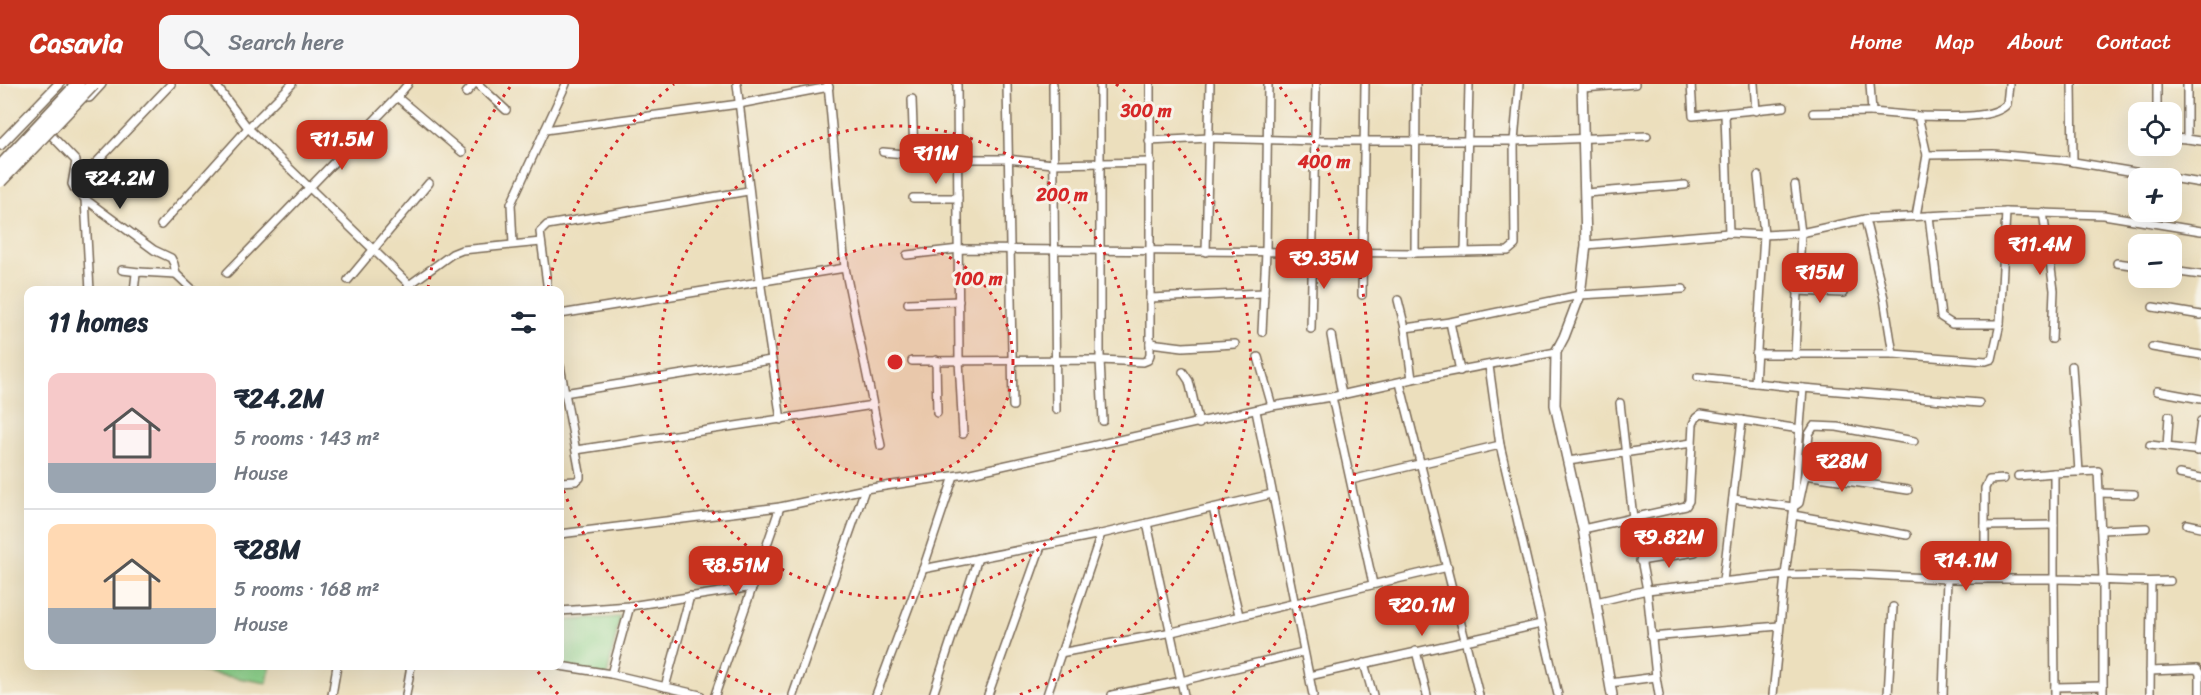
<!DOCTYPE html>
<html lang="en">
<head>
<meta charset="utf-8">
<style>
	:root { --surface:#fff; --page:#f6f6f7; --text:#1f2937; --muted:#747a83; --line:#e0e1e3; --accent:#c8321e }
	body { margin:0; font-family:Sriracha,sans-serif; background:var(--page); color:var(--text); height:100vh; display:flex; flex-direction:column; font-size:22px; white-space:nowrap }
	* { box-sizing:border-box; margin:0 }
	p { font-size:20px; color:var(--muted) }
	.icon { flex:none; width:33px; height:33px; fill:none; stroke:currentColor; stroke-width:2; stroke-linecap:round; stroke-linejoin:round }
	.map { position:relative; flex:1; overflow:hidden }
	.details { position:absolute; left:24px; top:202px; width:540px; height:384px; display:flex; flex-direction:column; background:var(--surface); border-radius:12px; box-shadow:0 6px 24px #0002 }
	.details>* { flex:none }
	.fabs { position:absolute; left:2128px; top:18px; display:grid; gap:12px }
	.fabs a { display:grid; place-items:center; width:54px; height:54px; border-radius:12px; background:var(--surface); box-shadow:0 6px 24px #0002; font-size:30px }
	.price { position:absolute; translate:-50% -51px; padding:0 14px; border-radius:12px; background:var(--accent); color:#fff; font-size:20px; line-height:39px; filter:drop-shadow(0 2px 3px #0008) }
	.price::after { content:''; position:absolute; left:50%; top:36px; width:18px; height:14px; margin-left:-9px; background:inherit; clip-path:polygon(0 0,100% 0,50% 100%) }
	.price.active { background:#222; color:#fff }
	ul { padding:0; list-style:none }
	li { display:flex; align-items:center; gap:18px; height:150px; padding:0 24px }
	li+li { border-top:2px solid var(--line) }
	li span { display:grid; place-items:center; flex:none; width:168px; height:120px; border-radius:12px; color:#555 }
	li>.icon { margin-inline-start:auto }
	span .icon { width:72px; height:72px; fill:#fffc; stroke-width:1 }
	li b { font-size:26px }
	h2 { display:flex; justify-content:space-between; align-items:center; height:72px; padding:0 24px; font-size:26px }
	header { display:flex; align-items:center; gap:36px; box-sizing:border-box; height:84px; padding:0 30px; background:var(--accent); color:#fff }
	header strong { font-size:28px }
	nav { display:flex; gap:33px; margin-inline-start:auto; font-size:21px }
	.search { width:420px; height:54px; background:var(--page); display:flex; align-items:center; gap:15px; box-sizing:border-box; padding:0 21px; border-radius:12px; color:var(--muted); font-size:22px }
	.map>svg:first-child { display:block }
</style>
</head>
<body>
<header>
<strong>Casavia</strong>
<div class="search"><svg class="icon" aria-label="search" viewBox="0 0 24 24"><circle cx="10" cy="10" r="6"/><path d="M15 15l6 6"/></svg>Search here</div>
<nav><a>Home</a><a>Map</a><a>About</a><a>Contact</a></nav>
</header>
<div class="map">
<svg width="2201" height="611" viewBox="0 0 2201 611">
	<rect width="100%" height="100%" fill="#f7f3e8"/>
	<filter id="ink" filterUnits="userSpaceOnUse"><feTurbulence type="fractalNoise" baseFrequency=".0167" numOctaves="2"/><feDisplacementMap in="SourceGraphic" scale="12" xChannelSelector="R" yChannelSelector="G"/><feConvolveMatrix kernelMatrix="1 2 1 2 8 2 1 2 1" color-interpolation-filters="sRGB"/></filter>
	<filter id="wash" filterUnits="userSpaceOnUse"><feTurbulence type="fractalNoise" baseFrequency=".008" numOctaves="4" result="noise"/><feDisplacementMap in="SourceGraphic" scale="24" xChannelSelector="R" yChannelSelector="G"/><feGaussianBlur stdDeviation="1.35" result="paint"/><feColorMatrix in="noise" values="0 0 0 0 0 0 0 0 0 0 0 0 0 0 0 0 0 1.4 0 .05"/><feComposite in="paint" operator="in"/></filter>
	<g filter="url(#wash)">
		<rect width="100%" height="100%" fill="#ecdfbd"/>
		<g fill="#8ed38c" stroke="#647e55" stroke-width="1.5">
			<path d="M620 533 607 592 550 582H560V537Z"/>
			<path d="M167 582H270L267 599Z"/>
		</g>
	</g>
	<g filter="url(#ink)">
		<g fill="none" stroke-linecap="round" stroke-linejoin="round">
			<g stroke="#796956" stroke-width="10">
				<g id="minor">
					<path d="M215 0 248 44 416 207"/>
					<path d="M478 0 506 26"/>
					<path d="M737 0 760 196 781 336"/>
					<path d="M957 0 959 276 963 350"/>
					<path d="M1007 0 1013 322"/>
					<path d="M1053 0 1056 326"/>
					<path d="M1100 0V276L1103 337"/>
					<path d="M1691 0 1693 32 1784 23"/>
					<path d="M1754 0 1756 27"/>
					<path d="M1870 0 1872 28 1918 32 1927 71"/>
					<path d="M2072 0 2073 78"/>
					<path d="M2187 0V55L2201 57"/>
					<path d="M1583 4 1635 0"/>
					<path d="M466 9 474 0"/>
					<path d="M397 13 408 0"/>
					<path d="M912 15 914 71"/>
					<path d="M2157 28V0"/>
					<path d="M1813 29 1872 28"/>
					<path d="M1725 30 1729 149"/>
					<path d="M1918 32C1939 32 1993 37 2007 20L2009 0"/>
					<path d="M545 46 739 20 829 3"/>
					<path d="M51 51 76 77 72 100 74 104 85 115 154 166 171 174 174 180 176 190 194 207"/>
					<path d="M2137 52H2139"/>
					<path d="M2172 54 2187 55"/>
					<path d="M1149 57 1210 54 1316 57H1514L1647 52"/>
					<path d="M883 68 958 75H1007L1053 80 1151 78"/>
					<path d="M94 81 171 0"/>
					<path d="M1586 109 1685 101"/>
					<path d="M913 114H958"/>
					<path d="M85 115 90 207"/>
					<path d="M2043 128 2054 206 2052 255"/>
					<path d="M1916 132 1927 71 1993 70 2062 76 2201 99"/>
					<path d="M1929 132 1941 233 1952 240H2000"/>
					<path d="M1865 135 1884 214 1893 270"/>
					<path d="M161 141 248 44 292 0"/>
					<path d="M513 160 511 120 566 0"/>
					<path d="M1586 161 1729 149 1764 151 1801 149 1865 135 2006 128 2104 131 2201 147"/>
					<path d="M1206 168 1210 0"/>
					<path d="M1465 168 1469 0"/>
					<path d="M1415 169 1416 0"/>
					<path d="M907 171 959 165 1415 169 1508 167 1515 161 1514 57 1519 0"/>
					<path d="M2117 179 2139 182"/>
					<path d="M122 186 139 188"/>
					<path d="M2172 187 2201 191"/>
					<path d="M227 189 397 13 462 68"/>
					<path d="M348 196 429 99"/>
					<path d="M134 207 136 190 139 188 176 190"/>
					<path d="M406 207 409 201 452 170 462 166 541 158"/>
					<path d="M548 207 540 148 547 141 748 107"/>
					<path d="M1797 207 1843 209"/>
					<path d="M1362 211 1365 0"/>
					<path d="M1150 214 1264 209"/>
					<path d="M1398 216 1405 244 1412 295"/>
					<path d="M908 219 959 217"/>
					<path d="M2153 223 2201 231"/>
					<path d="M560 230 845 184"/>
					<path d="M1450 238 1460 287"/>
					<path d="M1405 244 1450 238 1580 211 1683 205"/>
					<path d="M1311 245 1316 0"/>
					<path d="M1262 248 1266 168 1268 0"/>
					<path d="M1331 251 1342 311"/>
					<path d="M1150 259 1183 263 1235 260"/>
					<path d="M2152 263 2201 271"/>
					<path d="M1756 270H1893L1986 277 1992 275 2000 240 2006 128"/>
					<path d="M1795 271 1801 149 1795 101"/>
					<path d="M1258 273 1272 322"/>
					<path d="M936 276 937 329"/>
					<path d="M912 277 1100 276 1143 278 1148 276 1150 271V0"/>
					<path d="M560 282 580 389V394L576 397 560 398"/>
					<path d="M1489 282 1500 361 1558 611"/>
					<path d="M2072 282 2079 388"/>
					<path d="M1183 288 1189 297 1199 340"/>
					<path d="M1698 293 1803 304 1979 319"/>
					<path d="M1400 299 1479 611"/>
					<path d="M1755 299 1764 151 1758 92"/>
					<path d="M1803 304 1793 431 1785 491 1850 490 1947 495H2054L2055 611"/>
					<path d="M2157 307 2201 315"/>
					<path d="M564 309 771 276"/>
					<path d="M1332 313 1373 500"/>
					<path d="M873 321 881 362"/>
					<path d="M1256 327 1313 611"/>
					<path d="M2150 361 2201 367"/>
					<path d="M2167 363 2169 332"/>
					<path d="M576 366 873 321 845 184 828 0"/>
					<path d="M2197 367 2201 337"/>
					<path d="M1568 377 1692 359"/>
					<path d="M2179 390 2201 394"/>
					<path d="M1805 391 1809 350 1814 342 1837 343 1914 357"/>
					<path d="M2018 392 2054 389"/>
					<path d="M1351 396 1500 361"/>
					<path d="M2099 409 2134 410"/>
					<path d="M1733 415 1793 423 1799 419 1805 391 1908 406"/>
					<path d="M1213 424 1239 531"/>
					<path d="M1793 431 1907 451"/>
					<path d="M1147 439 1184 611"/>
					<path d="M2187 440 2201 443"/>
					<path d="M1985 442 2054 441"/>
					<path d="M1583 445 1686 422 1689 417 1693 340 1696 334 1701 330 1800 345"/>
					<path d="M2101 446 2146 444"/>
					<path d="M560 450 780 423 865 405 966 390 1272 322 1332 313 1412 295 1556 268"/>
					<path d="M1640 477 1695 468"/>
					<path d="M923 485 1101 450 1272 410"/>
					<path d="M1985 495V404L1989 396 2004 395"/>
					<path d="M1723 497 1742 336"/>
					<path d="M1596 518 1647 506 1785 491 1773 611"/>
					<path d="M560 527 630 522 753 503"/>
					<path d="M1651 553 1779 542"/>
					<path d="M1416 567 1427 611"/>
					<path d="M1060 569 1172 548 1448 483"/>
					<path d="M1364 579 1373 611"/>
					<path d="M560 582 611 590 700 611"/>
					<path d="M2150 587 2197 585 2200 590V611"/>
					<path d="M611 590 630 522"/>
					<path d="M1309 592 1541 540"/>
					<path d="M1656 593 1659 611"/>
					<path d="M1610 599 1656 593 1647 506 1633 434 1620 319"/>
					<path d="M665 603 690 512"/>
					<path d="M2055 603 2103 602"/>
					<path d="M332 611 337 582"/>
					<path d="M406 611 411 582"/>
					<path d="M715 611 780 423"/>
					<path d="M793 611 865 405"/>
					<path d="M876 611 923 485 954 392"/>
					<path d="M933 611 978 474"/>
					<path d="M988 611 1041 462"/>
					<path d="M1047 611 1101 450"/>
					<path d="M1112 611 1181 597 1303 568"/>
					<path d="M1888 611 1893 523"/>
					<path d="M1943 611 1947 495"/>
					<path d="M2103 611V495L2098 387 2054 389V495C2093 495 2132 499 2170 497"/>
					<path d="M2150 611 2151 498"/>
				</g>
			</g>
			<g stroke="#796956" stroke-width="12">
				<g id="tertiary">
					<path d="M1582 0 1586 161 1580 211 1564 253 1556 268 1555 321 1583 445 1612 611"/>
					<path d="M89 13 101 0"/>
					<path d="M0 61 59 0"/>
				</g>
			</g>
			<use href="#minor" stroke="#fff" stroke-width="7"/>
			<use href="#tertiary" stroke="#fff" stroke-width="9"/>
			<g stroke="#796956" stroke-width="15" stroke-linecap="butt">
				<g id="trunk-bridge">
					<path d="M0 83 78 0"/>
					<path d="M0 97 93 0"/>
				</g>
			</g>
			<use href="#trunk-bridge" stroke="#fff" stroke-width="12"/>
		</g>
	</g>
	<circle cx="895" cy="278" r="118" fill="#d62828" fill-opacity=".12"/>
	<g fill="none" stroke="#d62828" stroke-width="3" stroke-dasharray="3 6">
		<circle cx="895" cy="278" r="118"/>
		<circle cx="895" cy="278" r="236"/>
		<path d="M771 611A355 355 0 0 1 560 397M548 204A355 355 0 0 1 674 0M1116 0A355 355 0 0 1 1019 611"/>
		<path d="M558 610A473 473 0 0 1 533 582M428 204A473 473 0 0 1 510 3M1280 3A473 473 0 0 1 1232 610"/>
	</g>
	<circle cx="895" cy="278" r="9" fill="#d62828" stroke="#f7f3e8" stroke-width="3"/>
	<g font-size="18" text-anchor="middle" font-weight="bold" fill="#d62828" stroke="#f7f3e8" stroke-width="6" stroke-linejoin="round" paint-order="stroke">
		<text x="1146" y="33">300 m</text>
		<text x="1324" y="84">400 m</text>
		<text x="1062" y="117">200 m</text>
		<text x="978" y="201">100 m</text>
	</g>
</svg>
<div class="fabs">
<a><svg class="icon" aria-label="locate" viewBox="0 0 24 24"><circle cx="12" cy="12" r="6"/><path d="M12 2v4M12 18v4M2 12h4M18 12h4"/></svg></a>
<a>+</a>
<a>−</a>
</div>
<b class="price" style="left:342px;top:87px">₹11.5M</b>
<b class="price" style="left:936px;top:101px">₹11M</b>
<b class="price active" style="left:120px;top:126px">₹24.2M</b>
<b class="price" style="left:2040px;top:192px">₹11.4M</b>
<b class="price" style="left:1324px;top:206px">₹9.35M</b>
<b class="price" style="left:1820px;top:220px">₹15M</b>
<b class="price" style="left:1842px;top:409px">₹28M</b>
<b class="price" style="left:1669px;top:485px">₹9.82M</b>
<b class="price" style="left:1966px;top:508px">₹14.1M</b>
<b class="price" style="left:736px;top:513px">₹8.51M</b>
<b class="price" style="left:1422px;top:553px">₹20.1M</b>
<section class="details">
<h2>11 homes<svg class="icon" aria-label="filters" viewBox="0 0 24 24"><path d="M4 7h16M4 17h16"/><circle cx="9" cy="7" r="2"/><circle cx="15" cy="17" r="2"/></svg></h2>
<ul>
<li><span style="background:linear-gradient(#f6c9c9 75%,#9aa5b1 0)"><svg class="icon" aria-label="home" viewBox="0 0 24 24"><path d="M3 11l9-7 9 7M6 9v11h12V9"/></svg></span><div><b>₹24.2M</b><p>5 rooms · 143 m²</p><p>House</p></div></li>
<li><span style="background:linear-gradient(#ffd9b3 70%,#9aa5b1 0)"><svg class="icon" aria-label="home" viewBox="0 0 24 24"><path d="M3 11l9-7 9 7M6 9v11h12V9"/></svg></span><div><b>₹28M</b><p>5 rooms · 168 m²</p><p>House</p></div></li>
</ul>
</section>
</div>
</body>
</html>
